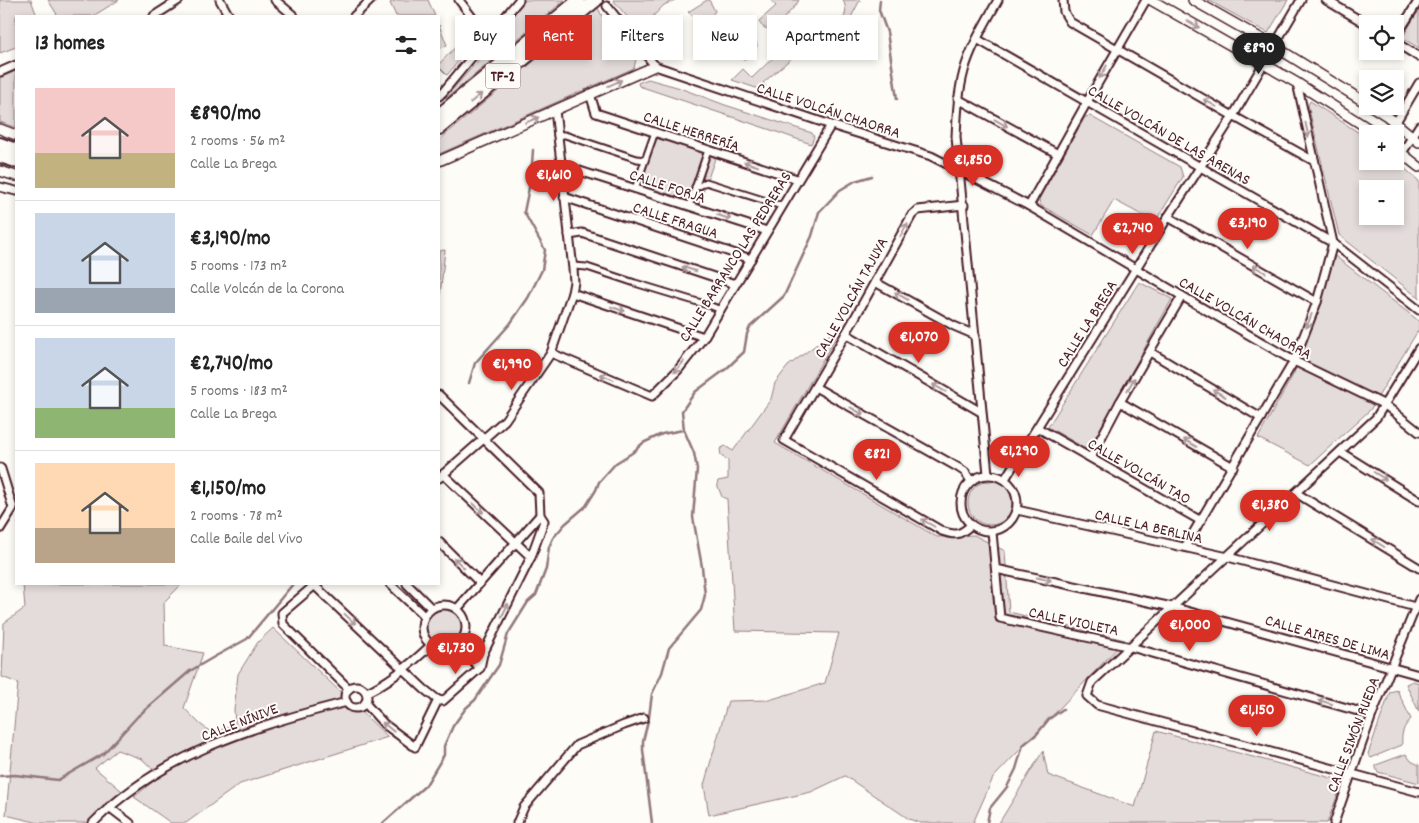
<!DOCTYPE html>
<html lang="en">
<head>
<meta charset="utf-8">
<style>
	:root { --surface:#fff; --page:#f2f2f2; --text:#222; --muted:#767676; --line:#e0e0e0; --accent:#d93025 }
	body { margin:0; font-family:Dekko,sans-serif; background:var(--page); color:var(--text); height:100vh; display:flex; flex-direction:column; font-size:19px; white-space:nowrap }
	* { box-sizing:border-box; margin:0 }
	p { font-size:16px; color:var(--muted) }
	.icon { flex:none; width:28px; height:28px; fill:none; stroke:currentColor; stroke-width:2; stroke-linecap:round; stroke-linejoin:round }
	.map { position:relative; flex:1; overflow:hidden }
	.panel { position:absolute; left:15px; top:15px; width:425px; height:570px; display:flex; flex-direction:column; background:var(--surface); border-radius:0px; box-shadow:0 2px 8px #0003 }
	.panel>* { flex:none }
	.hud { position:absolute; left:455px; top:15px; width:475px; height:45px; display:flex; gap:10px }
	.controls { position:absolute; left:1359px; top:15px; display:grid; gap:10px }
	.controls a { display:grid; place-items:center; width:45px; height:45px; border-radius:0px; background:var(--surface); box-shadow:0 2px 8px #0003; font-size:25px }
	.price { position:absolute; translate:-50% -42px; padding:0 11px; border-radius:18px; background:var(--accent); color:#fff; font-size:16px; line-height:32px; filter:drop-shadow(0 1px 2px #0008) }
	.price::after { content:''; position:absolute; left:50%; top:30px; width:15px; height:11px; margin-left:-8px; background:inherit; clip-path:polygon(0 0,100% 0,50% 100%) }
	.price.on { background:#222; color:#fff }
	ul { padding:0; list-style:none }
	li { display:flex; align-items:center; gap:15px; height:125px; padding:0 20px }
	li+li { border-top:1px solid var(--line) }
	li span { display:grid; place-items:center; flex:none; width:140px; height:100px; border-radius:0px; color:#555 }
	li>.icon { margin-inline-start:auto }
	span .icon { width:60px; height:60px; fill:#fffc; stroke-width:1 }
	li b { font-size:21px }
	h2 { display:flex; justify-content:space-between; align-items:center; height:60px; padding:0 20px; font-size:21px }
	.chip { padding:0 18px; border-radius:0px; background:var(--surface); box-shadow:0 2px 8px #0003; font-size:18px; line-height:45px }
	.chip.on { background:var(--accent); color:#fff }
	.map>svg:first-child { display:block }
</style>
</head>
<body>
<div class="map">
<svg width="1419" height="823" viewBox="0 0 1419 823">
	<rect width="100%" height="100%" fill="#fdfcf7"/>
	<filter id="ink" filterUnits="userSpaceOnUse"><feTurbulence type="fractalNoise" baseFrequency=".02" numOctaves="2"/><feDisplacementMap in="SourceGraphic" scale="10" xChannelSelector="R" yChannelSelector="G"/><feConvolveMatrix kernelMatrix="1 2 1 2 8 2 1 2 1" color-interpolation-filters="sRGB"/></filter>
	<g filter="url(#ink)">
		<g fill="#e3dcda" stroke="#967e82" fill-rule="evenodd">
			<path d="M0 0H31L37 16H16V47L0 53Z"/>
			<path d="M48 0H119L93 16H58Z"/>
			<path d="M397 0H428L435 16H396L390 3Z"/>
			<path d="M525 0H565L450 95 445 98 476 63Z"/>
			<path d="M613 0H675L664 5 639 31Z"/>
			<path d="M707 0H709L715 11 708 20C699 22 695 18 688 12Z"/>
			<path d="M770 0H799L796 5 773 30C767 29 761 28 759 21L776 6Z"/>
			<path d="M843 0H860L849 21 843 19C847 12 846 7 843 0Z"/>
			<path d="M1208 0H1288L1268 33Z"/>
			<path d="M598 8 603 18 636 59 634 68 439 154V140Z"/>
			<path d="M1419 10V48L1402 38Z"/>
			<path d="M439 25 447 45 439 49Z"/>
			<path d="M804 26 810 42 763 83 766 86 762 90 732 80 743 69 752 78 780 51 799 28Z"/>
			<path d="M472 30 476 34 477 39 447 75 439 67V64Z"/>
			<path d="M743 37 756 41 757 46 754 52 745 59 732 58V55L740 49 739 43Z"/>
			<path d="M16 71V128L0 122V78Z"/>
			<path d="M648 79 677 87 725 105 812 133 814 137 811 144 774 131 639 86 638 83Z"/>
			<path d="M1310 101 1367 138 1368 161H1395V160L1419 181V298L1339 235 1308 105ZM1368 189H1395V216H1368Z"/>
			<path d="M1090 116 1180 167 1183 177 1155 222 1114 200 1093 235 1040 205 1039 199 1085 117Z"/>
			<path d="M655 132 717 153 697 209 635 189Z"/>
			<path d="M445 250 439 305V251Z"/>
			<path d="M1335 256 1419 321V329L1370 410 1310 465 1258 438 1294 373Z"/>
			<path d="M1139 282 1172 299 1088 450 1048 427Z"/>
			<path d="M840 330 775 443 937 537 974 535 1005 551 1009 612 1125 640 993 778 973 823H920L909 819 845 776 811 792 709 815 704 785 728 701 769 700 825 683 839 633 735 631 727 499 722 497 717 484 718 481 728 479V460L721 456 720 449 725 446 733 451 771 399 775 383 788 366 829 335Z"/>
			<circle cx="990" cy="503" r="22"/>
			<path d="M23 584H182L164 602 165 646 203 653 184 708 200 724 212 733 235 725 234 710 238 674 258 642 273 628 388 737 240 784 186 823H171L134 797 160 776 142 759 117 750 95 768 122 791 89 823H39L6 815 18 683 2 677 4 623 25 608Z"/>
			<circle cx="444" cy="627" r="18"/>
			<path d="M1413 681 1419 683V712L1406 684Z"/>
			<path d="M1397 690 1411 719C1403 727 1401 734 1402 745L1371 758 1368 754 1390 692Z"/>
			<path d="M1156 731 1343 781 1327 823H999L1043 751 1048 775 1135 807Z"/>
			<path d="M1406 754 1411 761 1419 765V783L1378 772 1376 768V765Z"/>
		</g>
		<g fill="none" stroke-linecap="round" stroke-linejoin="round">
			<g stroke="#91777b" stroke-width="2.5">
				<path d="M880 0 879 10 887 32 897 99"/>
				<path d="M469 383 475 363 510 324 528 298 542 270 545 250 524 212 531 178 533 150"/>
				<path d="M0 776 15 775 58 780 103 754 138 716 190 671 214 657 247 639 293 584"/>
				<path d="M383 823 426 785 444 755V746L453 726 466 708 475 700 499 665 508 634 528 602 536 595 546 569 549 547 553 538 565 524 586 506 596 490 599 482 616 463 632 453 643 443 662 434 683 430"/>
				<path d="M652 823 643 750V741L649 717 652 694 662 673 669 648 701 610 705 595 702 567 693 517 697 469 694 453 684 430 682 411 695 392 726 369 744 352 747 334 750 327 784 296 812 236 819 212 840 190 855 181 872 176"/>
				<path d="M987 823 990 808 1007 787 1016 769 1023 745 1037 734 1049 719 1063 709"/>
			</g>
			<g stroke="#4a1f2b" stroke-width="9">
				<g id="pedestrian">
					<path d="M557 135H565L637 159 645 160"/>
					<path d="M695 187H698L706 182 782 206"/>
					<path d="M635 189 655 132"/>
					<path d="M689 206 708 150"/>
					<path d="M573 266 587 267 635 283 711 306 721 310"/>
				</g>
			</g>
			<g stroke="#4a1f2b" stroke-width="11">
				<g id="minor">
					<path d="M220 0 229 16"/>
					<path d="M275 0 294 16"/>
					<path d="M459 0 488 38"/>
					<path d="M1063 0 1064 12 1070 22 1233 116 1314 161"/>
					<path d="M1326 0 1368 25"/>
					<path d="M607 6 655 66 831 125 931 156 1029 206 1182 296 1294 361 1385 405 1419 432"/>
					<path d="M154 16 179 0"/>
					<path d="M354 16 371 0"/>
					<path d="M1395 38 1419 0"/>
					<path d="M977 39 1333 243 1419 310"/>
					<path d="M1395 42 1419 57"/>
					<path d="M0 72 16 65"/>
					<path d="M590 94 596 113 797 179"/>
					<path d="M439 96 443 92 519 0"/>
					<path d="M958 99 1058 154"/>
					<path d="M1389 134 1419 83"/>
					<path d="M1402 153 1419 126"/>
					<path d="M561 165 767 231"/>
					<path d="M0 187 16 191"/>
					<path d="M564 197 751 259"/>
					<path d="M964 205 918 210 912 215 852 323 784 440 942 531C956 536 960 535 971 525"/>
					<path d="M1029 206 1087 102 1146 0"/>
					<path d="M1168 217 1317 302"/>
					<path d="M569 235 582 233 735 284"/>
					<path d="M875 282 954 326 975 335"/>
					<path d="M572 293 704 337"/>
					<path d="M846 334 981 412"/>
					<path d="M1419 348 1376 418 1092 682 1087 696 1097 705 1419 792"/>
					<path d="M1150 352 1261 418"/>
					<path d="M551 353 652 396 678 370 704 337 831 125"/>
					<path d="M815 387 959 468 965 472 971 481"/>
					<path d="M1120 402 1233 467"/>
					<path d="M1038 428 1201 521"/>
					<path d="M1340 452 1419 501"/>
					<path d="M1091 457 1120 402 1182 296"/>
					<path d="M0 468 1 469 13 508 0 529"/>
					<path d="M443 474 531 557"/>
					<path d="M988 474 956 137C957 114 958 93 964 71 971 46 986 22 998 0"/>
					<circle cx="989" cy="503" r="28"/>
					<path d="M439 478 505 420 551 353 572 293 574 282 573 269 555 110"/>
					<path d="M1005 479 1168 217 1233 116 1301 0"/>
					<path d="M1296 493 1419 568"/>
					<path d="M1017 510 1228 557 1419 608"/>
					<path d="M992 532 1000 618 1131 647 1372 715"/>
					<path d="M439 542 480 583"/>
					<path d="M1185 547 1294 361 1317 302 1333 243 1297 83"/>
					<path d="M996 569 1172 607 1419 675"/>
					<path d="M316 584 282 613 283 624 349 689"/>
					<path d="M390 584 424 616"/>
					<path d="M407 584 431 608"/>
					<path d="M314 585 424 689 438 700"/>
					<circle cx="444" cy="627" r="22"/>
					<path d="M457 609 540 515"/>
					<path d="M464 638 483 654"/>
					<path d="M457 646 480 668"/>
					<circle cx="356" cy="697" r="11"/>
					<path d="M367 692C391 681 411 664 430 646"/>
					<path d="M438 700 443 701 480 668 483 654 531 557 544 521 540 515 539 493 439 395"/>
					<path d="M365 703 384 724 415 747 438 700"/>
					<path d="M109 807 130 823"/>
					<path d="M93 823C161 754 256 725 347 702"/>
					<path d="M517 823 524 807 577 745 624 725 644 718"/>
					<path d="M1334 823 1372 715 1419 599"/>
				</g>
			</g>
			<g stroke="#4a1f2b" stroke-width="12">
				<g id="tertiary">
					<path d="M1151 0 1297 83 1377 134"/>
					<path d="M1193 0 1274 46 1368 104"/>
					<path d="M1371 106 1387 116 1419 142"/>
					<path d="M0 129 16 135"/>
					<path d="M1395 148 1419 167"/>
					<path d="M439 161 655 66"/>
					<path d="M0 171 16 176"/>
				</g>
			</g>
			<g stroke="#4a1f2b" stroke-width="16">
				<g id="motorway">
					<path d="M439 115 579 0"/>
					<path d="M439 128 596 0"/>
					<path d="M0 144 16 150"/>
					<path d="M0 156 16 161"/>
				</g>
			</g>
			<use href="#pedestrian" stroke="#fdfcf7" stroke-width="5"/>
			<use href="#minor" stroke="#fdfcf7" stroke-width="7"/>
			<use href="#tertiary" stroke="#fdfcf7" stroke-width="9"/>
			<use href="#motorway" stroke="#fdfcf7" stroke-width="12"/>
		</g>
		<defs><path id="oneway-shaft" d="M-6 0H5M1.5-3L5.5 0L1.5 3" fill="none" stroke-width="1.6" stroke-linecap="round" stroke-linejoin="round" transform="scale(1.25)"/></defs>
		<g stroke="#ac999b">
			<use href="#oneway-shaft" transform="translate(1193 24) rotate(30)"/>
			<use href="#oneway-shaft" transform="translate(1103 72) rotate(120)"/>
			<use href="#oneway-shaft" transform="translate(615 83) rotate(-24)"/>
			<use href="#oneway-shaft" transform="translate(476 98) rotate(-39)"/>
			<use href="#oneway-shaft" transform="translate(1210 103) rotate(-150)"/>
			<use href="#oneway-shaft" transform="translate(532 120) rotate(-23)"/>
			<use href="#oneway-shaft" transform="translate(1001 123) rotate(29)"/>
			<use href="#oneway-shaft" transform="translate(1307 130) rotate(78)"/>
			<use href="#oneway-shaft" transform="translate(751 164) rotate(-162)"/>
			<use href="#oneway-shaft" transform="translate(724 217) rotate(18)"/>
			<use href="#oneway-shaft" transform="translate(904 230) rotate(-61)"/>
			<use href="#oneway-shaft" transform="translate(689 269) rotate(-162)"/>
			<use href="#oneway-shaft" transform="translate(1259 269) rotate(-150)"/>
			<use href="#oneway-shaft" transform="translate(901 296) rotate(-151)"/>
			<use href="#oneway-shaft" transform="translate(618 309) rotate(18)"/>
			<use href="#oneway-shaft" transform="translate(1309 321) rotate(111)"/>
			<use href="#oneway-shaft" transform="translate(679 367) rotate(130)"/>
			<use href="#oneway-shaft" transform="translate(607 377) rotate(-157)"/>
			<use href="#oneway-shaft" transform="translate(1131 384) rotate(-60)"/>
			<use href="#oneway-shaft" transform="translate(939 388) rotate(-150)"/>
			<use href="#oneway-shaft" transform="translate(1219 393) rotate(-149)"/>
			<use href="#oneway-shaft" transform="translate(857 411) rotate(29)"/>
			<use href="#oneway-shaft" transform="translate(1190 443) rotate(-150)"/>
			<use href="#oneway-shaft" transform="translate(1380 476) rotate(32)"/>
			<use href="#oneway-shaft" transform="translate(478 508) rotate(44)"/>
			<use href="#oneway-shaft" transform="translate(928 523) rotate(-150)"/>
			<use href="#oneway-shaft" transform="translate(1378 543) rotate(-148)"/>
			<use href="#oneway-shaft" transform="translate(459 563) rotate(-135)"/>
			<use href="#oneway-shaft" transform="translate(1044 579) rotate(12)"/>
			<use href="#oneway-shaft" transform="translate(505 610) rotate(-64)"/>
			<use href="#oneway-shaft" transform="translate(350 619) rotate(43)"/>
			<use href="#oneway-shaft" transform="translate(1325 702) rotate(-164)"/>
			<use href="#oneway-shaft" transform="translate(388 727) rotate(-141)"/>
		</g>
	</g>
	<g text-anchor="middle" stroke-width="4" stroke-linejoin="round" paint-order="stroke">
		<rect fill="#fdfcf7" stroke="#806168" stroke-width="1" x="485.5" y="63.5" width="35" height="25" rx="4"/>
		<g font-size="15" font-weight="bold" fill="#4a1f2b">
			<text x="503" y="81">TF-2</text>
		</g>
		<g font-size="16" fill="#4a1f2b" stroke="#fdfcf7">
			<text transform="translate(829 109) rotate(18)" y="6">CALLE VOLCÁN CHAORRA</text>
			<text transform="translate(692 130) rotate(18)" y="6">CALLE HERRERÍA</text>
			<text transform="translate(1170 134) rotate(30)" y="6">CALLE VOLCÁN DE LAS ARENAS</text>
			<text transform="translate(668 185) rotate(18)" y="6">CALLE FORJA</text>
			<text transform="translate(676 219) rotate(18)" y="6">CALLE FRAGUA</text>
			<text transform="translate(734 256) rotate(-58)" y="6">CALLE BARRANCO LAS PEDRERAS</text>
			<text transform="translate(850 297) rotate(-61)" y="6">CALLE VOLCÁN TAJUYA</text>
			<text transform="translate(1246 317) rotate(30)" y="6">CALLE VOLCÁN CHAORRA</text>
			<text transform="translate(1086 323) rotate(-58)" y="6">CALLE LA BREGA</text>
			<text transform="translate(1140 470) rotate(30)" y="6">CALLE VOLCÁN TAO</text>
			<text transform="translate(1149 525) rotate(13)" y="6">CALLE LA BERLINA</text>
			<text transform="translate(1074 620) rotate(12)" y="6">CALLE VIOLETA</text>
			<text transform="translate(1328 636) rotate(16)" y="6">CALLE AIRES DE LIMA</text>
			<text transform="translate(239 721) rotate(-21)" y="6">CALLE NÍNIVE</text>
			<text transform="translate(1352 734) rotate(-69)" y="6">CALLE SIMÓN RUEDA</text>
		</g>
	</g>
</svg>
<div class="controls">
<a><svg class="icon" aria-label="locate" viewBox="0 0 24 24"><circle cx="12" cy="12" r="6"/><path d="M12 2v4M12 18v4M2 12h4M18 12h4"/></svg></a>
<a><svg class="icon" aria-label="layers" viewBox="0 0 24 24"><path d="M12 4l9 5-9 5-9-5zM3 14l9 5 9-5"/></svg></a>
<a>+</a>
<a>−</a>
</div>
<b class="price on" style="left:1259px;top:75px">€890</b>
<b class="price" style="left:973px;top:187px">€1,850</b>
<b class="price" style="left:554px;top:202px">€1,610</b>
<b class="price" style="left:1248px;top:250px">€3,190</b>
<b class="price" style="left:1133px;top:255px">€2,740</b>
<b class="price" style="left:919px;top:364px">€1,070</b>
<b class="price" style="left:512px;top:391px">€1,990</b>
<b class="price" style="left:1019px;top:478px">€1,290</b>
<b class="price" style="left:877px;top:481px">€821</b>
<b class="price" style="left:1270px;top:532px">€1,380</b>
<b class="price" style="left:1190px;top:652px">€1,000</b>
<b class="price" style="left:456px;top:675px">€1,730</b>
<b class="price" style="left:1257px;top:737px">€1,150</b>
<div class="hud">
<a class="chip">Buy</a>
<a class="chip on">Rent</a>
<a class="chip">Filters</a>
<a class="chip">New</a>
<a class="chip">Apartment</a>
</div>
<section class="panel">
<h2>13 homes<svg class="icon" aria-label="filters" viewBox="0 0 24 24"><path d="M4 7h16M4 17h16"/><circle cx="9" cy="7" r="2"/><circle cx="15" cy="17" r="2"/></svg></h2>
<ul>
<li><span style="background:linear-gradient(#f6c9c9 65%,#c2b280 0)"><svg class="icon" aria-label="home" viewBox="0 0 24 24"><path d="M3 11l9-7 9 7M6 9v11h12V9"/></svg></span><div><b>€890/mo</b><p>2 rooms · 56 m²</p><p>Calle La Brega</p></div></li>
<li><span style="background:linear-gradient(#c9d6e8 75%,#9aa5b1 0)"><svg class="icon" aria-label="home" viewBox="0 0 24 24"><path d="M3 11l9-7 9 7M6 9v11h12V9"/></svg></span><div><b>€3,190/mo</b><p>5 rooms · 173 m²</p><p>Calle Volcán de la Corona</p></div></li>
<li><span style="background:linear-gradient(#c9d6e8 70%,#8fb573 0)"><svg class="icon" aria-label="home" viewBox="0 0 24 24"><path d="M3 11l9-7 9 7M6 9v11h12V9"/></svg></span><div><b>€2,740/mo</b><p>5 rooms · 183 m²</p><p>Calle La Brega</p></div></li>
<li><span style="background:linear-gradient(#ffd9b3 65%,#b9a48a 0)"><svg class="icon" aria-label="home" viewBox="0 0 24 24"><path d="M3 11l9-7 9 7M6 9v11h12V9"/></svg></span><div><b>€1,150/mo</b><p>2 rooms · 78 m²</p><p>Calle Baile del Vivo</p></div></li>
</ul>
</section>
</div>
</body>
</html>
